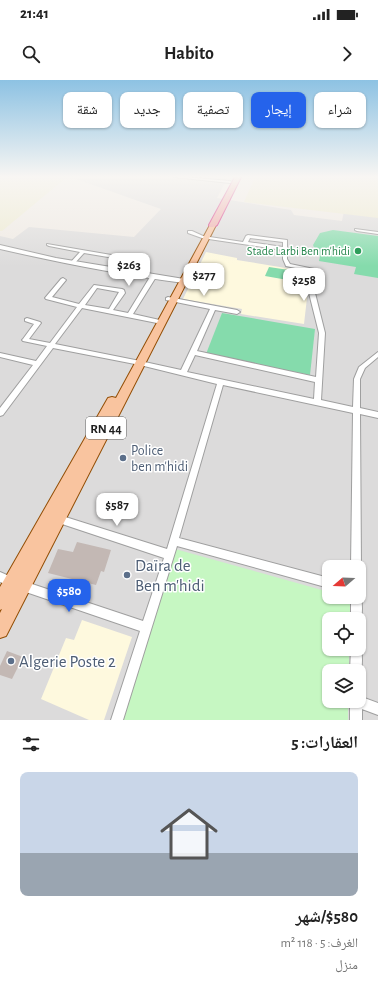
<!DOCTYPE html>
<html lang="ar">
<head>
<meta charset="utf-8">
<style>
	:root { --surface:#fff; --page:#f2f2f2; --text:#222; --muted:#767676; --line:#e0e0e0; --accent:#2563eb }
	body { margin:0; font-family:"Alegreya Sans","Noto Naskh Arabic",sans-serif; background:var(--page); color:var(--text); direction:rtl; height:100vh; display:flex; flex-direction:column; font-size:15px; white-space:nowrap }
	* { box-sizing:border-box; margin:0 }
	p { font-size:13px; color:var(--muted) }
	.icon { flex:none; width:22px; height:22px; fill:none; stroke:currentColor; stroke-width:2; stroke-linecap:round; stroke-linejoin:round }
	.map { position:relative; height:640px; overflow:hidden; direction:ltr }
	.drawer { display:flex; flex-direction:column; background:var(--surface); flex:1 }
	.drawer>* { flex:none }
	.banner { position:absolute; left:12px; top:12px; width:354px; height:36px; direction:rtl; display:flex; gap:8px }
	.needle { width:26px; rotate:251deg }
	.fabs { position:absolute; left:322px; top:480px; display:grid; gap:8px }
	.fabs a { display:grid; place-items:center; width:44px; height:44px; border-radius:8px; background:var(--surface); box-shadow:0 1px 3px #0004; font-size:20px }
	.price { position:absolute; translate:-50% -34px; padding:0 9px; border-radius:8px; background:#fff; color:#222; font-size:13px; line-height:26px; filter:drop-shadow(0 1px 2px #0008) }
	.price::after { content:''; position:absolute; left:50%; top:24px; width:12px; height:9px; margin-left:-6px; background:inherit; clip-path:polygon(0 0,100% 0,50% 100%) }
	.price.current { background:var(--accent); color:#fff }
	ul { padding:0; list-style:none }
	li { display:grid; align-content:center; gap:8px; height:212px; padding:0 20px }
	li+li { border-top:1px solid var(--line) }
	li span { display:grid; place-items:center; height:124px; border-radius:8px; color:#555 }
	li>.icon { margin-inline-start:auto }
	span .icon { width:72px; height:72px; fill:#fffc; stroke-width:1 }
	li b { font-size:17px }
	h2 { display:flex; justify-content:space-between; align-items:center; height:48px; padding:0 20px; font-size:17px }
	.chip { padding:0 14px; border-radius:8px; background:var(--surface); box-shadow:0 1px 3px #0004; font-size:14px; line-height:36px }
	.chip.current { background:var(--accent); color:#fff }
	.status { display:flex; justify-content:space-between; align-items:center; height:28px; padding:0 20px; background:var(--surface); direction:ltr }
	.status svg { height:11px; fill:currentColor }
	header { display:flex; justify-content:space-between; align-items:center; height:52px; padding:0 20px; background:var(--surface); font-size:18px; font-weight:600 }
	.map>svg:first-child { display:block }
</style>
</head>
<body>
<div class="status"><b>21:41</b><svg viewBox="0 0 49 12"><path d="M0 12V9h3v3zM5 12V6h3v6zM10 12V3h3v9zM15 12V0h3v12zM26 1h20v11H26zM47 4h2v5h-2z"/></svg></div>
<header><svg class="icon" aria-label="forward" viewBox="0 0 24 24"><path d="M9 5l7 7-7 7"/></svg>Habito<svg class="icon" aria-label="search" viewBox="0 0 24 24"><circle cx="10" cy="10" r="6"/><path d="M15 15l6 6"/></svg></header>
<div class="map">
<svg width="378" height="640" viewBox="0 0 378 640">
	<rect width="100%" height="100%" fill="#efeae4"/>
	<path fill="#dcdbdb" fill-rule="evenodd" d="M79 97H228L217 118 291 130 294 135 342 141 345 126 378 130V640H0V156L13 159 29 147 134 157 161 129 76 99ZM329 487H359V517H329ZM329 539H359V569H329ZM329 591H359V621H329Z"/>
	<g fill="#fef9de">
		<path d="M206 172 237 178V180L310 192 304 244 241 234 242 229 183 219Z"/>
		<path d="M82 540 132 557 104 640H89L41 619 66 558 74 560Z"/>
	</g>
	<g fill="#edead0">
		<path d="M0 97H67L2 151H0Z"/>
		<path d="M255 97H378V138L244 122Z"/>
	</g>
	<path fill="#c6f7c2" d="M175 469 329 512V517H350V539H329V569H349V591H329V621H348V640H122Z"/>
	<g fill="#85dbac">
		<path d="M333 150 378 156V198L354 194 356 187 319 181 320 176 316 172 313 165 320 153Z"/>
		<path d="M269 187 302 192 299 202 265 196Z"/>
		<path d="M222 233 315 249 310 295 206 274Z"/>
	</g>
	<g fill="#c3b8b4">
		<path d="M77 462 111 470 104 492 101 491 96 505 48 493 58 469 73 472Z"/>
		<path d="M7 571 23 577 12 599 0 595V586Z"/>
	</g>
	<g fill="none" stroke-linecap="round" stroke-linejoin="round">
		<g stroke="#9f9f9f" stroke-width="2">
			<g id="minor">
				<path d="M174 97H184L230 101 232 102 230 103Z"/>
				<path d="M355 149 378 152V154L357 151 355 150Z"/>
				<path d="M188 151H192L203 156 243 162 246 156 248 155 287 160V168L294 170 292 171H287V179L290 184 319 190 320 191 314 209 325 253 321 320 353 327 354 299 359 287 378 272V277L365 288 360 299V328L378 332V338L360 334 361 487 359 491V487H351L353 333 223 305 179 458 329 498V508L177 466 123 640H111L140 551 23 511 20 509 18 506 20 503 23 501 143 541 164 478 56 442 55 439 56 436 59 435 167 469 217 304 140 285 53 268 3 335 0 336V328L33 285 0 277V273L36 281 47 266 23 261 22 260 23 259 34 244 25 241V239L27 238 40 242 41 243 29 259 50 263 77 227 46 219 45 218 61 199 63 198 66 200 52 217 79 224 94 205 122 209 124 210 125 213 113 230 128 233 150 197 153 195 156 197 133 234 164 241V243L162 244 82 228 55 264 140 281 181 290 210 229 166 220V218L168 217 237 230 240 232 237 234 215 230 197 271 316 297 319 253 308 209 314 192 286 186 283 179V170L202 158 188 153ZM250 158 283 162V167L248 162ZM97 208 119 212 109 229 85 225ZM195 275 315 302 314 319 187 292Z"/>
				<path d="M47 164 123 177 125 178 115 191H113L111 190 120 179 84 173 74 184H72L70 183 80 172 49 166 47 165Z"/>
				<path d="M0 492 16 499 18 502 16 505 13 507 0 502Z"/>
				<path d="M359 513C363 520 363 537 359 543V539H351V517H359Z"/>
				<path d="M359 565C363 571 363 589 359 595V591H350L351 569H359Z"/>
				<path d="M359 616 378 623V635L362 629V640H350V621H359Z"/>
			</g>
		</g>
		<g stroke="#9f9f9f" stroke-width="2">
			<path id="tertiary" d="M0 165 56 178 184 199 187 201 184 203C122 195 61 183 0 169Z"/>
		</g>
		<g stroke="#934e05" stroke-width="2">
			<path id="primary" d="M213 143 216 145 6 556 0 558V533L2 529 0 530V507L108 318 112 317 116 318 210 145Z"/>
		</g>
		<g stroke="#d42a7f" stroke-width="2">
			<path id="trunk" d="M235 97H241L217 145 213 147H210L209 145Z"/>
		</g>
		<use href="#minor" fill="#fff" fill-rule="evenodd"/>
		<use href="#tertiary" fill="#fff" fill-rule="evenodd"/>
		<use href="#primary" fill="#f9c49f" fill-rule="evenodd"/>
		<use href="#trunk" fill="#eea9a6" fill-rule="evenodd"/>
	</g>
	<linearGradient id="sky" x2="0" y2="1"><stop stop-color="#8dc2e3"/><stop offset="0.52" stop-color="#f8f6f3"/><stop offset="1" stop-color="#f8f6f3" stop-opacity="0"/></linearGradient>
	<rect width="378" height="186" fill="url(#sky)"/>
	<circle fill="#2e9e5b" stroke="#fff" stroke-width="1.5" cx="358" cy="171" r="4"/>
	<g fill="#5c6f8a" stroke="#fff" stroke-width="1.5">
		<circle cx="123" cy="378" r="4"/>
		<circle cx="127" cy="495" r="4"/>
		<circle cx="11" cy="581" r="4"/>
	</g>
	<g text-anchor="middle" stroke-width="3" stroke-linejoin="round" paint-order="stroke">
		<g font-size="12" fill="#27864d" stroke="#fff" text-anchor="end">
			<text x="350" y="175">Stade Larbi Ben m'hidi</text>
		</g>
		<rect fill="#fff" stroke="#626262" stroke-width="1" x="86" y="337" width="40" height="22" rx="3"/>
		<g font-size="13" font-weight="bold" fill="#1e1e1e">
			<text x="106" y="353">RN 44</text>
		</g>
		<g font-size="14" fill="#4e5e75" stroke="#fff" text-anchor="start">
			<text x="131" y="375">Police<tspan x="131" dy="16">ben m'hidi</tspan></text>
		</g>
		<g font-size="17" fill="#4e5e75" stroke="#fff" text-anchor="start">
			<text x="135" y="491">Daïra de<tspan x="135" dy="20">Ben m'hidi</tspan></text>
			<text x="19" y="587">Algerie Poste 2</text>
		</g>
	</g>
</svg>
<div class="fabs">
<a><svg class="needle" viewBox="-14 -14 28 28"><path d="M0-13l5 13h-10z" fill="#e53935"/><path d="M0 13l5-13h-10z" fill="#767676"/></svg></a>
<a><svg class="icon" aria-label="locate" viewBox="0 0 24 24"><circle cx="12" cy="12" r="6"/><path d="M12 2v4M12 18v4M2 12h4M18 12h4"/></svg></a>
<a><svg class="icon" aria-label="layers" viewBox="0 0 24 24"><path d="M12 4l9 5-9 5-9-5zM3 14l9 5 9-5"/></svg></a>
</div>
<b class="price" style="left:129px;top:207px">$263</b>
<b class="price" style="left:204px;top:217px">$277</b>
<b class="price" style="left:304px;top:222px">$258</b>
<b class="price" style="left:117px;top:447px">$587</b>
<b class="price current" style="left:69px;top:533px">$580</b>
<div class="banner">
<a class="chip">شراء</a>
<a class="chip current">إيجار</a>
<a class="chip">تصفية</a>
<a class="chip">جديد</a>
<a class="chip">شقة</a>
</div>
</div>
<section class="drawer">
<h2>العقارات: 5<svg class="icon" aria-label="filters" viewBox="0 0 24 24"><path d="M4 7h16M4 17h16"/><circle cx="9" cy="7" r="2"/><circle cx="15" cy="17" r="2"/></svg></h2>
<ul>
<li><span style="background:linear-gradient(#c9d6e8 65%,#9aa5b1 0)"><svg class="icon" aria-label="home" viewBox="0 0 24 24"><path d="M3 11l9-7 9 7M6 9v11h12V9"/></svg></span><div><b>$580/شهر</b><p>الغرف: 5 · 118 m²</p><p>منزل</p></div></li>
</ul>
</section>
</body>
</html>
